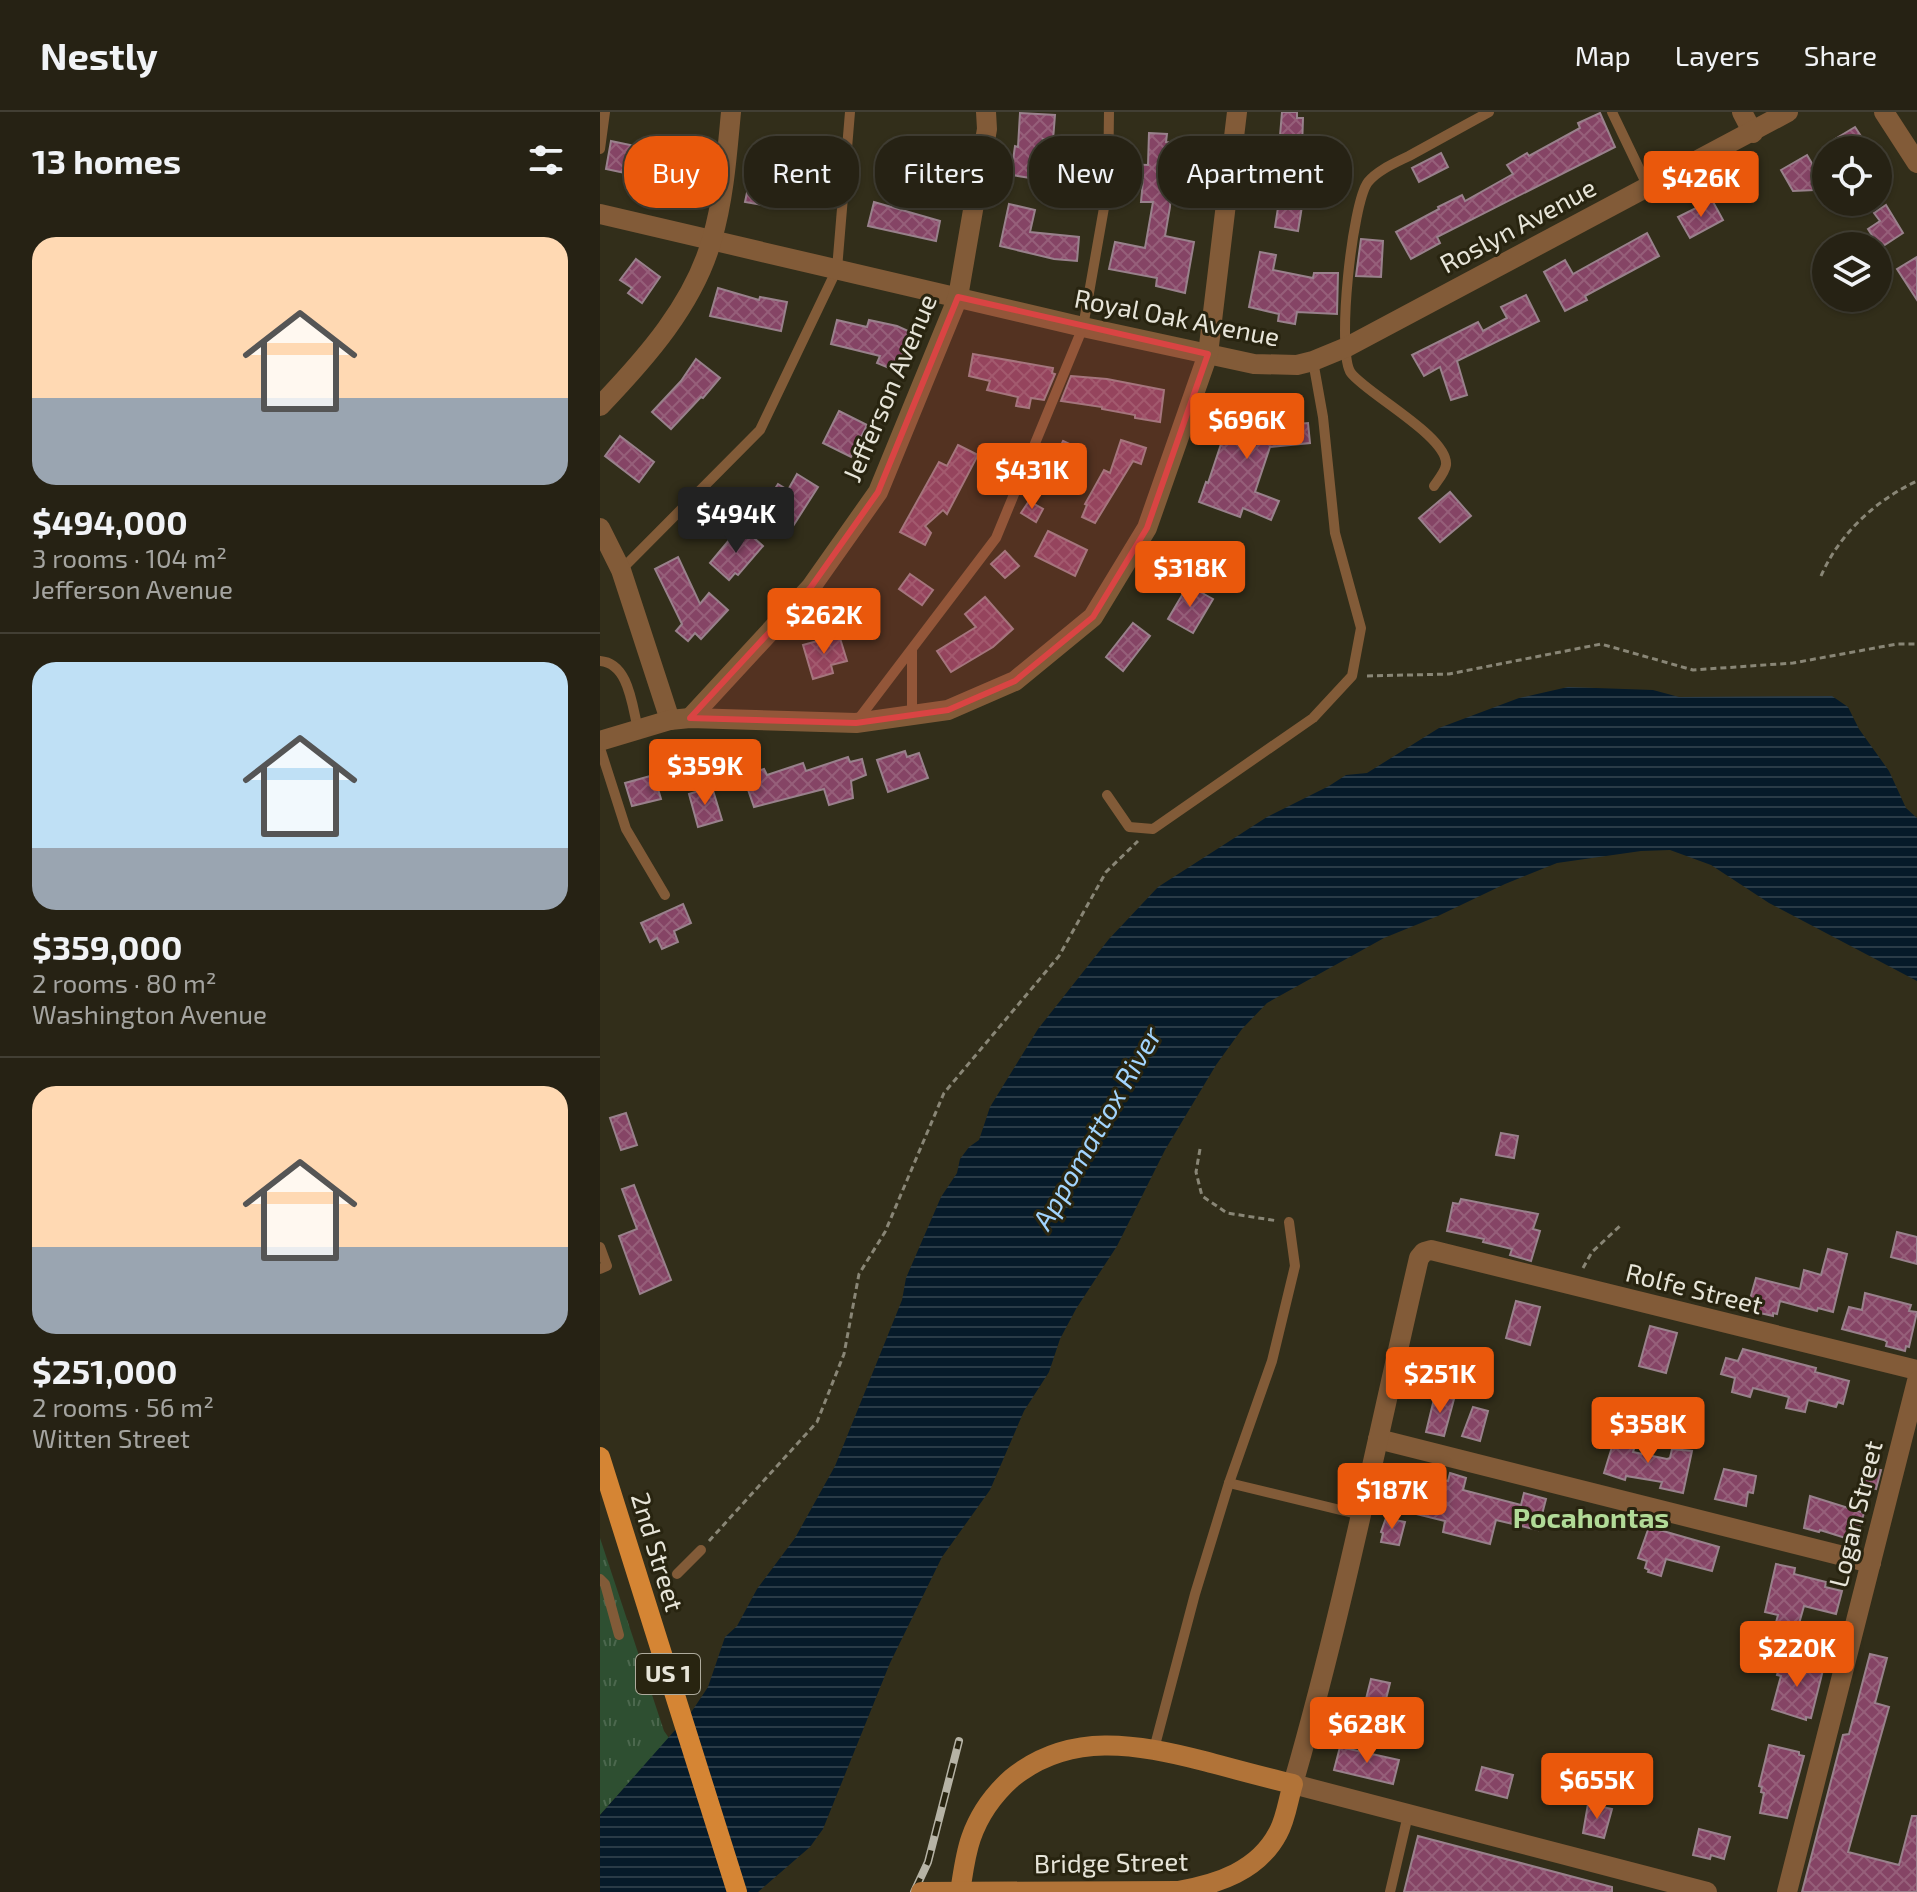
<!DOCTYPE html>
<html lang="en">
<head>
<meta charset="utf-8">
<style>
	:root { --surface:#262214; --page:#2e2a1d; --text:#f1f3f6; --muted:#a4a4a0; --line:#423f34; --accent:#ea580c }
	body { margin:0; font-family:"Exo 2",sans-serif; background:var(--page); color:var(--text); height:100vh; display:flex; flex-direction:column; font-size:30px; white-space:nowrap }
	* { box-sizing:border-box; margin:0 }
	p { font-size:26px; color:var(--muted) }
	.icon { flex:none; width:44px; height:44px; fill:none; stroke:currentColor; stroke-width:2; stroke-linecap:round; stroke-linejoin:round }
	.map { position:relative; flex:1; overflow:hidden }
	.side { display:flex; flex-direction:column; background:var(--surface); width:600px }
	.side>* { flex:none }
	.guide { position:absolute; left:24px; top:24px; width:760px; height:72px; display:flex; gap:16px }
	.tools { position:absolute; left:1212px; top:24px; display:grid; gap:16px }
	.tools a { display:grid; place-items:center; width:80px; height:80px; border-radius:50%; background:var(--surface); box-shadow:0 2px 6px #0004,0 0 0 2px var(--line); font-size:40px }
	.price { position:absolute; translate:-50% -68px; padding:0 18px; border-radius:8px; background:var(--accent); color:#fff; font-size:26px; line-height:52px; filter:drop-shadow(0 2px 4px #0008) }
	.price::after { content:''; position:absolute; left:50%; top:48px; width:24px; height:18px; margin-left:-12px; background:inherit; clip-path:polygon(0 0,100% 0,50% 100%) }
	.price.selected { background:#222; color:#fff }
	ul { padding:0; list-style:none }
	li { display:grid; align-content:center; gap:16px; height:424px; padding:0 32px }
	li+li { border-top:2px solid var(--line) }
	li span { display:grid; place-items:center; height:248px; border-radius:24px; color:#555 }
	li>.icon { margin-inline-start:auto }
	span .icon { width:144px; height:144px; fill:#fffc; stroke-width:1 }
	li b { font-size:34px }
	h2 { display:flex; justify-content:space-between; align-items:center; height:96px; padding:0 32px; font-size:34px }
	.pill { padding:0 28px; border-radius:32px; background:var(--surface); box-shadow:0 2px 6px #0004,0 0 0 2px var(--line); font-size:28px; line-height:72px }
	.pill.selected { background:var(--accent); color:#fff }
	header { display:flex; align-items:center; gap:48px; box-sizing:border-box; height:112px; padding:0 40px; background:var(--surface); border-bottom:2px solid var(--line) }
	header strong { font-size:38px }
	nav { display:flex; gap:44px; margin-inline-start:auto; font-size:28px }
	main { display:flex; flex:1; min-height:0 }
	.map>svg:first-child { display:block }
</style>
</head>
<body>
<header>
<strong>Nestly</strong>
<nav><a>Map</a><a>Layers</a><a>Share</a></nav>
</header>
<main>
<section class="side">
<h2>13 homes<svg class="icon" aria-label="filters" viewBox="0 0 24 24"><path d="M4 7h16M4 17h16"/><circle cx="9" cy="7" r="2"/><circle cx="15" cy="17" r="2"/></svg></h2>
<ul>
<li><span style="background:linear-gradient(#ffd9b3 65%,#9aa5b1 0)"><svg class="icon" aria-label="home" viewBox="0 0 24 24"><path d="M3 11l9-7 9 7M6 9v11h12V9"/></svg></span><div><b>$494,000</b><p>3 rooms · 104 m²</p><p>Jefferson Avenue</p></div></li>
<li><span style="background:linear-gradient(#bfe0f5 75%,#9aa5b1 0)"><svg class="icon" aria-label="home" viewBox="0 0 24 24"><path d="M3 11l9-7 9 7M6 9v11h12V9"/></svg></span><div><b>$359,000</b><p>2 rooms · 80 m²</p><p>Washington Avenue</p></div></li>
<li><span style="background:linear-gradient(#ffd9b3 65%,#9aa5b1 0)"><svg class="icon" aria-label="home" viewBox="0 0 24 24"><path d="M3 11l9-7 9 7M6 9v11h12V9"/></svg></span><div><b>$251,000</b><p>2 rooms · 56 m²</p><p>Witten Street</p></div></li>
</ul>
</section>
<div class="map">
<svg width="1317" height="1780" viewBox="0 0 1317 1780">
	<defs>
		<pattern id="grass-tufts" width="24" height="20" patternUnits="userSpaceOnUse" patternTransform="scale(2)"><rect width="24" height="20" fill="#2e4f31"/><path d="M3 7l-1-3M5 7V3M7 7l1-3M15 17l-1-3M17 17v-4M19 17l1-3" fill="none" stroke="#4c684e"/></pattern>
		<pattern id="water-rules" width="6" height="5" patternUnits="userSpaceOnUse" patternTransform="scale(2)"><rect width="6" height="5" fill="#061a29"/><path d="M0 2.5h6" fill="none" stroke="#2a3b47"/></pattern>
		<pattern id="building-cross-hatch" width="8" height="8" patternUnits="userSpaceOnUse" patternTransform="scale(2)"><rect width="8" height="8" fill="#854465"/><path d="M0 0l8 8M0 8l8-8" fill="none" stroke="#965f7a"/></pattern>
	</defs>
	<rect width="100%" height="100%" fill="#322e1a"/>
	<path fill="url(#grass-tufts)" d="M0 1426 64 1619 69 1626 0 1703Z"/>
	<path fill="url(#water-rules)" d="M968 575 1053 578 1079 585 1232 584 1248 595 1259 617 1289 659 1306 696 1317 706V869L1169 791 1111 753 1070 738 1041 739 957 751 905 772 838 804 784 826 667 891 642 917 616 953 565 1038 517 1134 476 1197 460 1227 449 1260 424 1299 390 1378 342 1445 290 1551 223 1717 210 1735 158 1780H0V1703L92 1599 108 1575 125 1525 137 1514 157 1477 195 1426 235 1354 302 1188 306 1166 341 1085 357 1061 360 1047 369 1035 379 1028 390 995 438 917 509 827 558 775 667 705 729 674 746 663 767 661 839 616 919 586Z"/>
	<g fill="url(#building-cross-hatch)" stroke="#99818c" stroke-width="2">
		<path d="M682 0H697V6H703L702 36H704L705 48H718V63H707L698 119 675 115 683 64H680L679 36Z"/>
		<path d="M420 1 455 3 453 28 443 27 437 67 411 63 415 34 418 35Z"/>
		<path d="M1000 1 1015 35 837 125 840 131 811 147 796 120 839 97 838 95 862 83 865 89 913 62 907 53 927 41 929 44 980 16 978 11Z"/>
		<path d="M1255 15 1270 38H1242L1235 27Z"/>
		<path d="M549 21 567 22 566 30 603 31 602 61 572 60 570 95 565 124 594 130 585 181 556 174 557 166 509 157 515 130 545 136 553 90H541L543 68 525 67 526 52 548 53Z"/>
		<path d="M11 29 35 34 30 62 6 57Z"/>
		<path d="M841 41 848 55 819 70 812 56Z"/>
		<path d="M1207 43 1224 72 1215 78 1193 79 1181 58Z"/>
		<path d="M70 46 95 47 94 70 69 69Z"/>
		<path d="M153 53 194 61 195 55 217 60 210 89 172 80 169 94 145 90Z"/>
		<path d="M1112 88 1123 108 1090 126 1078 105Z"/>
		<path d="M274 90 340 109 336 129 268 114Z"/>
		<path d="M409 92 435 98 430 120 479 125 477 149 454 147 400 134Z"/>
		<path d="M1286 93 1303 121 1280 136 1268 117 1280 109 1274 101Z"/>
		<path d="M1047 121 1059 144 985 184 987 188 965 199 944 160 965 148 973 162Z"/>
		<path d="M761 127 783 129 781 165 756 164Z"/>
		<path d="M660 140 676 143 673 158 713 166 714 161H738L737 202 697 200 695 212 678 209 679 202 649 195Z"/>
		<path d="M1317 145V188L1297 157Z"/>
		<path d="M36 147 60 165 42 191 28 181 32 176 20 168Z"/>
		<path d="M118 176 159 188 160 185 187 190 181 219 110 204Z"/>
		<path d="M926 183 939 209 857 249 867 283 851 288 840 255 824 264 812 243 878 210 883 219 907 206 901 195Z"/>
		<path d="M237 208 267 215 269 208 297 214 317 223 301 261 277 251 280 244 231 232Z"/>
		<path d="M373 242 453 256 452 261 455 262 444 288 431 286 429 296 416 294 418 285 387 278 390 269 369 264Z"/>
		<path d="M96 247 120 266 103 286 101 285 71 317 52 300 81 269Z"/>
		<path d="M471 264 507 267 564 278 560 310 535 306V303L502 297V295L461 289Z"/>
		<path d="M627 292 672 304 669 314 708 311 710 331 670 335 655 380 679 389 671 408 643 396 640 405 599 390 606 370 608 371 627 314 621 313Z"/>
		<path d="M239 299 267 313 251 345 223 331Z"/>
		<path d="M20 324 54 350 39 370 5 344Z"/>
		<path d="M521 328 546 336 541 352 533 349 495 411 482 405 487 393 485 392 504 358 510 361Z"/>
		<path d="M463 329 478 336 473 349 457 342Z"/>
		<path d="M358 333 378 343 347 402 343 398 325 414 331 421 325 433 300 420 339 350 347 354Z"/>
		<path d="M197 362 218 375 193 414 163 395 178 372 188 378Z"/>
		<path d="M850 380 871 404 840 430 819 406Z"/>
		<path d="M429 389 443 397 436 410 421 401Z"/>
		<path d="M145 418 163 434 138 463 135 461 129 468 110 451 135 421 142 423Z"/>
		<path d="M448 419 487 438 475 464 435 444Z"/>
		<path d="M405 439 419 454 405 466 391 452Z"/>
		<path d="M78 445 100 492 109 481 128 498 101 527 95 521 88 529 76 519 82 512 55 457Z"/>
		<path d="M310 462 333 478 322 493 299 477Z"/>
		<path d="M588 473 613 487 593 521 568 507Z"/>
		<path d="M385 485 413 517 393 535 351 560 337 539 376 515 365 502Z"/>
		<path d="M533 511 550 524 523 559 506 545Z"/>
		<path d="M239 523 247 549 231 553 233 561 213 567 203 533Z"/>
		<path d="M305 639 307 645 319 641 328 666 288 680 277 648Z"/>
		<path d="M248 645 250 650 262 647 266 663 251 669 253 686 229 693 224 677 154 695 143 663 164 657 167 663 203 651 206 659Z"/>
		<path d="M54 663 61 687 32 694 25 671Z"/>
		<path d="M112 675 122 708 98 715 89 682Z"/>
		<path d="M83 792 91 811 74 819 78 830 62 837 57 826 50 830 41 811Z"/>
		<path d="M26 1001 37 1033 21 1038 10 1006Z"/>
		<path d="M901 1021 918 1024 914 1046 896 1043Z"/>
		<path d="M34 1073 71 1168 40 1182 19 1124 37 1117 22 1077Z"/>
		<path d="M861 1087 938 1102 933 1117 940 1119 931 1149 910 1143 912 1137 883 1130 884 1127 847 1119 853 1091 859 1092Z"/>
		<path d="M1297 1120 1317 1125V1152L1291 1145Z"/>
		<path d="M1228 1137 1247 1142 1233 1200 1218 1196 1217 1199 1180 1189 1177 1202 1173 1201V1204L1151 1199 1152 1195 1148 1194 1156 1166 1200 1177 1204 1158 1221 1163Z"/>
		<path d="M1265 1181 1311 1193 1309 1199 1317 1200 1309 1235 1306 1234 1305 1239 1286 1234 1287 1230 1284 1228 1242 1217 1249 1195 1262 1198Z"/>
		<path d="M916 1189 940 1195 930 1233 906 1226Z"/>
		<path d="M1050 1214 1077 1221 1066 1261 1039 1254Z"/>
		<path d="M1143 1237 1216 1256 1215 1260 1249 1269 1243 1292 1238 1290 1236 1295 1208 1288 1205 1300 1186 1296 1189 1285 1153 1276 1150 1285 1132 1280 1135 1266 1121 1262 1126 1246 1138 1249Z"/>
		<path d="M835 1283 854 1287 844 1324 826 1320Z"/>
		<path d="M873 1295 888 1299 880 1329 862 1324Z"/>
		<path d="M1016 1322 1037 1328 1033 1340 1067 1347 1070 1346 1072 1337 1092 1339 1083 1381 1060 1376 1062 1370 1026 1364 1025 1368 1004 1361Z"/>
		<path d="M1266 1356 1281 1358 1276 1377 1262 1373Z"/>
		<path d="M1124 1357 1156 1364 1153 1381 1148 1380 1146 1394 1115 1387Z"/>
		<path d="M850 1361 866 1366 863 1378 921 1393 924 1381 946 1387 938 1418 896 1408 890 1432 843 1420 845 1409 804 1399 811 1366 825 1369 826 1365 848 1369Z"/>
		<path d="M1210 1384 1264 1401 1257 1424 1254 1423 1252 1428 1220 1418 1219 1420 1204 1416Z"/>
		<path d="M786 1406 805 1410 799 1433 781 1430 783 1421 781 1420Z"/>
		<path d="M1049 1415 1119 1435 1112 1459 1066 1447 1061 1464 1048 1460 1049 1458 1045 1456 1047 1449 1038 1446Z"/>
		<path d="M1176 1452 1195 1456 1194 1462 1226 1470 1225 1475 1242 1479 1236 1502 1204 1494 1191 1540 1170 1533 1178 1503 1165 1500Z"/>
		<path d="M1270 1542 1287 1546 1275 1591 1289 1595 1248 1740 1299 1753 1312 1704H1317V1780H1202L1243 1623 1249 1622Z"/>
		<path d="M1182 1545 1223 1558 1211 1606 1206 1605V1608L1172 1597 1181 1564 1177 1563Z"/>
		<path d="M771 1567 790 1571 785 1591 766 1587Z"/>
		<path d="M1169 1633 1199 1640V1643L1204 1644 1187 1706 1160 1701 1164 1681 1161 1680 1162 1675 1159 1674Z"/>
		<path d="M740 1635 799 1648 793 1672 734 1658Z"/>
		<path d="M882 1655 913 1663 907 1686 876 1678Z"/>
		<path d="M988 1692 1012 1697 1004 1726 983 1721Z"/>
		<path d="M1099 1717 1130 1725 1124 1747 1111 1743 1110 1747 1093 1743Z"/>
		<path d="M818 1724 1012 1775V1780H804Z"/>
	</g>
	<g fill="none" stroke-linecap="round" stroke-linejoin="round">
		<g stroke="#898676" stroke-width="3" stroke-dasharray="6 4" stroke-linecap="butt">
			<path d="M1221 464C1239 422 1276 388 1317 369"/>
			<path d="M767 564 849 562 1001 532 1093 558 1193 551 1297 532H1317"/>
			<path d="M600 1037 596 1060 602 1084 627 1101 678 1109"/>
			<path d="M983 1156 992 1140 1021 1113"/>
			<path d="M109 1429 217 1310 244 1242 259 1162 285 1120 344 981 459 844 506 760 538 729"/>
		</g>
		<g stroke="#825b38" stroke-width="10">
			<path d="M1012 0 1048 75"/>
			<path d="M0 37 5 0"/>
			<path d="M834 374C838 368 845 360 846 353 849 325 767 282 751 261 736 241 752 91 768 70 778 58 795 51 809 44 836 29 862 15 889 0"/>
			<path d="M21 458 160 318 237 157 250 0"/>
			<path d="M312 538V603"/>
			<path d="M0 549C29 551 32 594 38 617"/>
			<path d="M257 609 396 426 483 215 508 73 509 0"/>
			<path d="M0 636 26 717 65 783"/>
			<path d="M507 683 529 715 553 717 713 606 752 564 761 516 735 421 723 305 713 249"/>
			<path d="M0 1135 7 1154 0 1157"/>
			<path d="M629 1371 761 1403"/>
			<path d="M77 1462 101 1438"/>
			<path d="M0 1467 5 1472 19 1523"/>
			<path d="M554 1637 595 1482 629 1371 672 1249 695 1154 689 1110"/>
			<path d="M790 1780 808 1703"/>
		</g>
		<g stroke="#825b38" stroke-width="20">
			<path d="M1142 0 1153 21"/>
			<path d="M1284 0 1317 51"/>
			<path d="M0 102 483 215 654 252 697 253 713 249 747 235 1188 0"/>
			<path d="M0 294C46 246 94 192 112 127 124 86 127 42 131 0"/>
			<path d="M0 416 21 458 70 608"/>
			<path d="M90 606 211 475 278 380 358 185 387 17 386 0"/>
			<path d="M0 629 70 608 90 606 256 611 348 598 415 569 493 505 547 416 608 242 637 0"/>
			<path d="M778 1327 1271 1451"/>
			<path d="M1107 1780 693 1672C743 1499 778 1322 819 1146L824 1140 831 1138 1317 1258"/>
			<path d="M1187 1780 1317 1269"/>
		</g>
		<path stroke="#b17338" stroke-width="20" d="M360 1780C363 1762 365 1743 371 1726 379 1703 394 1682 412 1666 470 1619 537 1632 604 1649 634 1657 663 1665 693 1672 688 1688 686 1707 678 1721 658 1759 618 1772 578 1779"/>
		<g stroke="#b6b3a5" stroke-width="8">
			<path id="rail" d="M314 1780 328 1750 359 1629"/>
		</g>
		<use href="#rail" stroke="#282410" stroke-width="5" stroke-dasharray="15" stroke-linecap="butt"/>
		<path stroke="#b17338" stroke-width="20" d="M321 1780 578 1779"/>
		<path stroke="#d58534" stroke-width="20" d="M0 1345 137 1780"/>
	</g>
	<path fill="#d94443" fill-opacity="0.2" stroke="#d94443" stroke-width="6" stroke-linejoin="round" d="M358 185 608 242 547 416 493 505 415 569 348 598 256 611 90 606 211 475 278 380Z"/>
	<g text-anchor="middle" stroke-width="6" stroke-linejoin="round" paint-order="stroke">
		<rect fill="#282410" stroke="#aeab9d" stroke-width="2" x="36" y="1542" width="64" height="40" rx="6"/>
		<g font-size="24" font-weight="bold" fill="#e7e5d9">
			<text x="68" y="1570">US 1</text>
		</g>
		<g font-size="26" fill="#e7e5d9" stroke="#282410">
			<text transform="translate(918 114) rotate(-28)" y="9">Roslyn Avenue</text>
			<text transform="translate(577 206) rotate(11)" y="9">Royal Oak Avenue</text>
			<text transform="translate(290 276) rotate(-67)" y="9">Jefferson Avenue</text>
			<text transform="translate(1094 1177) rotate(14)" y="9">Rolfe Street</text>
			<text transform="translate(1256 1402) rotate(-76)" y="9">Logan Street</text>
			<text transform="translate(57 1440) rotate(73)" y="9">2nd Street</text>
			<text transform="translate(511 1751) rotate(-1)" y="9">Bridge Street</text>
		</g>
		<g font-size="28" font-style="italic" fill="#a2d4fd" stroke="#282410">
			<text transform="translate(497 1016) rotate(-60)" y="10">Appomattox River</text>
		</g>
		<g font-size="28" font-weight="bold" fill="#b1da97" stroke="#282410">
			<text x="991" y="1416">Pocahontas</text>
		</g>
	</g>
</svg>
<div class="tools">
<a><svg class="icon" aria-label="locate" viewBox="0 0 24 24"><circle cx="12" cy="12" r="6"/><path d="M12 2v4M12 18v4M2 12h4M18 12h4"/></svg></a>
<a><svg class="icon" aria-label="layers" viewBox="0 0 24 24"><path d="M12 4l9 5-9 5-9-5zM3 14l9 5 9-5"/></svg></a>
</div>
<b class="price" style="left:1101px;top:107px">$426K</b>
<b class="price" style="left:647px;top:349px">$696K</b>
<b class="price" style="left:432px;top:399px">$431K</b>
<b class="price selected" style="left:136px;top:443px">$494K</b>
<b class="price" style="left:590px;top:497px">$318K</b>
<b class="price" style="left:224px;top:544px">$262K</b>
<b class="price" style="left:105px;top:695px">$359K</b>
<b class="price" style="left:840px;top:1303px">$251K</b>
<b class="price" style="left:1048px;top:1353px">$358K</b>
<b class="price" style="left:792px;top:1419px">$187K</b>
<b class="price" style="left:1197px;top:1577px">$220K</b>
<b class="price" style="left:767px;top:1653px">$628K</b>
<b class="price" style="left:997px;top:1709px">$655K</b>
<div class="guide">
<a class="pill selected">Buy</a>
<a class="pill">Rent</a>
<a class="pill">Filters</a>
<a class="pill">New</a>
<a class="pill">Apartment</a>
</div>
</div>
</main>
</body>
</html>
